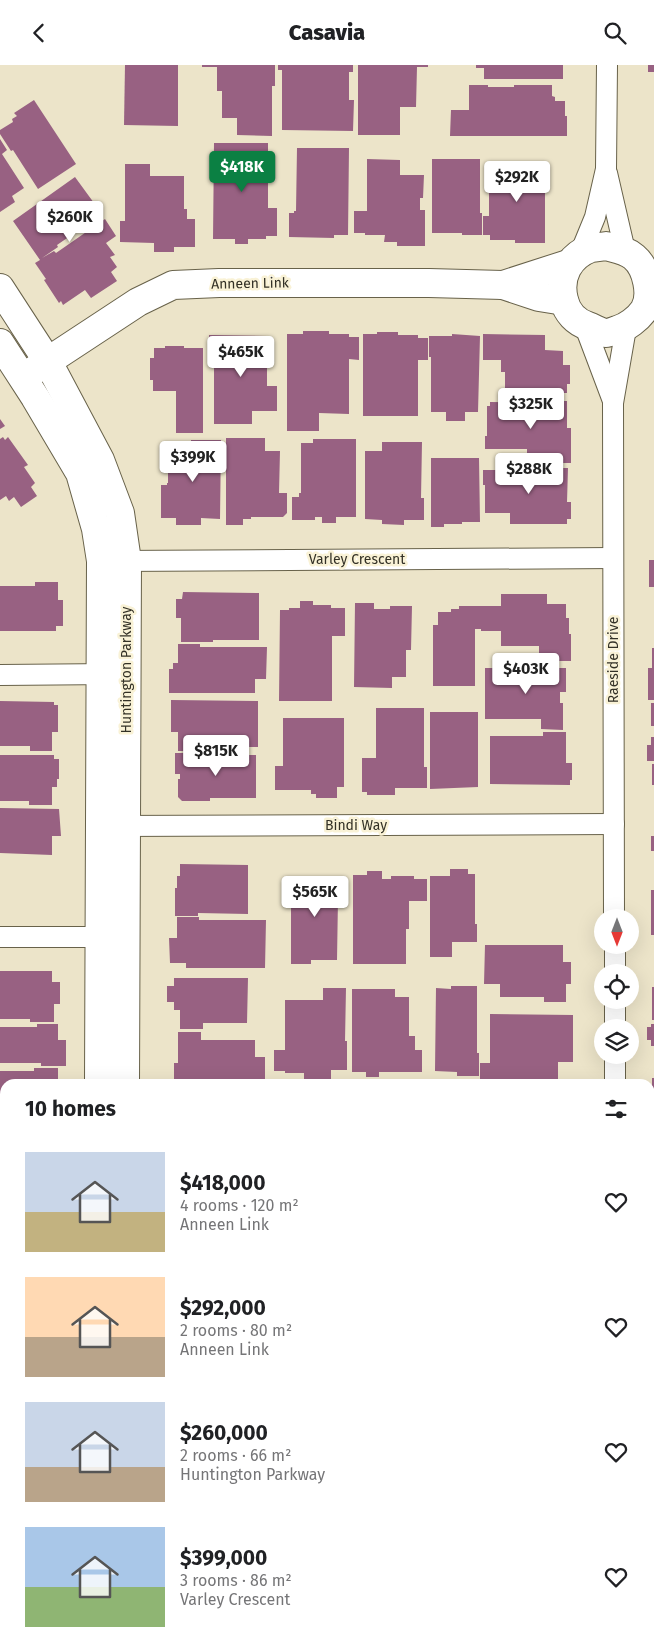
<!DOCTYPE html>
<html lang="en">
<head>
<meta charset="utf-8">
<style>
	:root { --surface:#fff; --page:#f6f6f6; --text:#202124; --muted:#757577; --accent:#0b8043 }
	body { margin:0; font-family:"Fira Sans",sans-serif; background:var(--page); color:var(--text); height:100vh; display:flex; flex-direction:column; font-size:19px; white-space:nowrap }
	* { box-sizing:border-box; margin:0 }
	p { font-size:16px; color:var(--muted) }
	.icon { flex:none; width:28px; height:28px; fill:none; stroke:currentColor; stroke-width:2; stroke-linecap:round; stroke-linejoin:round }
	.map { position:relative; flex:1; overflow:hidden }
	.sheet { position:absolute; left:0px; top:1014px; width:655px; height:571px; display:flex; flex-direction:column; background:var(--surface); border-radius:15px 15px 0 0; box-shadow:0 5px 20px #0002 }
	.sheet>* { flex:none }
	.needle { width:32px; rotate:180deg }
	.fabs { position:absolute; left:594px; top:844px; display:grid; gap:10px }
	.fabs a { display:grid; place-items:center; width:45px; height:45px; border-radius:50%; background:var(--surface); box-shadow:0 5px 20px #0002; font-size:25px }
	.price { position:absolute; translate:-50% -42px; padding:0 11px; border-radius:5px; background:#fff; color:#222; font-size:16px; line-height:32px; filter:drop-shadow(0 1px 2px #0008) }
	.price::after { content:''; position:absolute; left:50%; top:30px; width:15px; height:11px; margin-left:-8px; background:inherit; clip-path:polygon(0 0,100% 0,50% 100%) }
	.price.active { background:var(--accent); color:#fff }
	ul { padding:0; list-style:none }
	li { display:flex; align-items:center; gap:15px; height:125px; padding:0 25px }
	li span { display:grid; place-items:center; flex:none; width:140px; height:100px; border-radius:0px; color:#555 }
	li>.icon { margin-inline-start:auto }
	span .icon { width:60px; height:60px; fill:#fffc; stroke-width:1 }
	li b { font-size:21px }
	h2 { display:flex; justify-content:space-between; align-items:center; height:60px; padding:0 25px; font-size:21px }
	header { display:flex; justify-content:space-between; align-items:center; height:65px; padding:0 25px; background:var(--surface); font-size:22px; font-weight:800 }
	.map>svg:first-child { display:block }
</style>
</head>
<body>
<header><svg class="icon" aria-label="back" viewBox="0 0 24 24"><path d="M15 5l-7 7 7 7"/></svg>Casavia<svg class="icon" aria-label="search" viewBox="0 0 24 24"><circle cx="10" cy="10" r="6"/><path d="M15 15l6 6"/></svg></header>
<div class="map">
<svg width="654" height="1584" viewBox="0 0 654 1584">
	<rect width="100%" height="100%" fill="#ece4c9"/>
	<g fill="#986182">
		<path d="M125 0H178V61L124 60Z"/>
		<path d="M202 0H275V21H272V71L237 70V53H222V26H217V2H202Z"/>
		<path d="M278 0H353V7H349V35H354L353 66 282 65V5H278Z"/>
		<path d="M358 0H428V2H417L416 42H400V70H358Z"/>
		<path d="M476 0H563V14H484V3H476Z"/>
		<rect x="648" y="0" width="6" height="7"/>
		<path d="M469 20H488V22H514V20H552V31L555 32V36H565V51H567V71H450L451 45H469Z"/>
		<path d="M34 35 76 99 38 124 13 85 11 86 0 69V65L13 57 12 54 17 51 14 48Z"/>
		<path d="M0 74 7 85 2 89 24 123 12 131 15 137 0 147Z"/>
		<path d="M214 78H268V143H277V171H266V174H248V179H235V174H213Z"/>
		<path d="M297 83H349L348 170H334V173L289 172V148H294V146H296Z"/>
		<path d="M367 94 400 95V110H424L423 133H420V145H425V181H397V177H384L385 170H365V168H354V146H367Z"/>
		<path d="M432 94H480V148H482V170H462V168H432Z"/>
		<path d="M505 96H545V178H515V175H490V170H483V151H489V108H491V101H505Z"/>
		<path d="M125 99H150V111H184V144H187V154H195V182H174V187H154V178L120 177V156H125Z"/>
		<path d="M75 112 102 149 57 180 58 182 42 193 54 186 56 188 105 154 116 171 106 178 115 190 110 192 117 202 111 207 117 216 91 233 85 225 63 240 61 236 59 238 44 215 46 214 35 198 40 195 13 156Z"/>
		<path d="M303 266H329V269H349V272H359V295L349 294V349L319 348V366H287V269H303Z"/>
		<path d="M377 267H398V270H418V273H428V295H418V351H363V269H377Z"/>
		<path d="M452 269 480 271 478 347H465V356H446V347H431V292H429V271H452Z"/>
		<path d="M483 269 545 270V285L563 286V300H570V319H567V328H559V332H505V307H501V295H483Z"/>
		<path d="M209 270 267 271V321H277V346H252V359H214V295H209Z"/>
		<path d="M165 281H184V283H203V368H176V326H153V315H150V293H154V283H165Z"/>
		<path d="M544 336H567V363H571V398H527V384H485V371H487V341H490V337L544 338Z"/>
		<path d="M0 354 5 361 0 364Z"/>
		<path d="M3 372 5 375 8 372 28 400 24 402 35 418 31 422 37 431 21 442 14 432 9 436 6 431 0 435V374Z"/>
		<path d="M226 373H265V386H280L279 428H287V448L283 452H251V454H243V460H226Z"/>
		<path d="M313 374H356V452H336V458H322V452H315V455H292V432H299V428H301V378H313Z"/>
		<path d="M191 375H221L220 454 201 453V460H176V453H161V420H167V418H168V391H173V380H191Z"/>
		<path d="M382 377H422L421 433H424V455H404V460L382 459V455L365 454V386H382Z"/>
		<path d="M431 393H479L480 457H462V459H444V462H431Z"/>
		<path d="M545 403H568L567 437H571V454H567V459H510V448H485V420H483V405H545Z"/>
		<rect x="649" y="495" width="5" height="27"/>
		<path d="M35 517H58V535H63V561H56V566H0V521H35Z"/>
		<path d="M183 527 259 528V575H213V577H181V553H176V534H182Z"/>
		<path d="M501 529H547V539H566V553H569V569H571V596H539V581H501V566H481V564H475V621H433V560H438V547H451V544H459V541H501Z"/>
		<path d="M300 536H313V540H331V543H345V571H332V636H279L280 545H289V543H300Z"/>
		<path d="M355 538H374V544H390V541H412L411 585H406V612H392V623L354 622Z"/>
		<path d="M178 579H200V582H267L266 614H255V628H169V604H173V598H178Z"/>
		<path d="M652 583H654V635H648V603H652Z"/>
		<path d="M485 603H566V627H560V638H563V665L541 664V654H485Z"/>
		<path d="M171 635 258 636V682H200V686H178V667H171Z"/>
		<path d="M0 636 54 637V640H58V667H52V686H30V681H0Z"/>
		<rect x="651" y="638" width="3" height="23"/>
		<path d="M376 643H424V702H427V723H395V730H367V727H362V693H376Z"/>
		<path d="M430 647H478V722L430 724Z"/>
		<path d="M283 653H344V722H337V733H316V729H311V725H275V701H283Z"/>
		<path d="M543 667H566V698H572V715H570V720L490 719V671H543Z"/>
		<path d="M651 672H654V696H647V680H651Z"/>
		<path d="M175 688H197V690H256V733H210V736H182L178 732V714H180V709H175Z"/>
		<path d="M0 690H54V694H59V714H57V722H52V740H29V736H0Z"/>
		<rect x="652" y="699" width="2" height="21"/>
		<path d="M0 743 59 744 61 771H52V790L0 788Z"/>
		<rect x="651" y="771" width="3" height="15"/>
		<path d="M180 799 248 800V849L198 848V851H175V823H177V811H180Z"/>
		<path d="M450 804H468V809H475V859H477V877H452V892H430V811H450Z"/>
		<path d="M367 806H382V814H391V811H414V814H427V836H409V864H406V899H353V810H367Z"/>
		<path d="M299 811H343V815H347V834L338 833 337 895H311V899H291V813H299Z"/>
		<rect x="651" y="825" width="3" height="45"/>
		<path d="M177 852H199V855H266L265 903H186V898H170L169 873H177Z"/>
		<path d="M485 880H563V897H571V919H566V937H544V932H500V919H484Z"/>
		<path d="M0 906H52V917H60V939H54V957H30V954H0Z"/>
		<path d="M174 913H248L247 958H203V964H180V945H174V937H167V921H174Z"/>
		<path d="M451 921H477V988H479V1011H457V1007L435 1006 436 923 451 924Z"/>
		<rect x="652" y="922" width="2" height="33"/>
		<path d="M323 923H346L345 976H347V1005H331V1016H304V1008H285V1006H274V985H285V935H323Z"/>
		<path d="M352 924H395V932H409V971H415V985H422V1007H379V1012H366V1007H352Z"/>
		<path d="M490 949 573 950V997H558V1016H511L510 1019H480V998H490Z"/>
		<path d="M37 959H58V975H66V1001H41V998H0V962H37Z"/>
		<path d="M651 959H654V981H651V975H647V962H651Z"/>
		<path d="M178 967H201V975H255V992H265V1019H180V1014H174V998H178Z"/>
		<path d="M34 1003H58V1019H5V1044H0V1006H34Z"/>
		<path d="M652 1013H654V1056H652V1044H650V1033H652Z"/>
		<rect x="0" y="1051" width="5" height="39"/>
		<path d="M650 1066H654V1114H651Z"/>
		<path d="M651 1120H654V1169H651L650 1161Z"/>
		<rect x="0" y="1141" width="5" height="47"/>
		<rect x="651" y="1191" width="3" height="34"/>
		<rect x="0" y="1196" width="5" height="53"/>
		<rect x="650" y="1237" width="4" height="22"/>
		<rect x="0" y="1256" width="5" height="47"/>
		<path d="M651 1306H654V1351H650Z"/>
		<path d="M0 1318H5V1365H2V1355H0Z"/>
		<rect x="650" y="1356" width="4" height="47"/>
		<rect x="0" y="1379" width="5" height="51"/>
		<rect x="313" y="1580" width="52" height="4"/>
		<rect x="368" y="1580" width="57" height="4"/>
		<rect x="429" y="1580" width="45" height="4"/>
	</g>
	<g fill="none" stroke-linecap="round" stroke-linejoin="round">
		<g stroke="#68624a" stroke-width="22">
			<g id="street">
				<path d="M607 108 625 186"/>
				<path d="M579 191 595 152 606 104 607 0"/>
				<path d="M584 259 613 336"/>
				<path d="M115 496 613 493"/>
				<path d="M0 610 113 609"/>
				<path d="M113 761 614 759"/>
				<path d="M614 852 613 338 626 263"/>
				<path d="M0 872H113"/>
				<path d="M615 880V908"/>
				<path d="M615 935V962"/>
				<path d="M615 990V1019"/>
				<path d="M608 1584V1580"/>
			</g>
		</g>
		<g stroke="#68624a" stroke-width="30">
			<g id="secondary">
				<path d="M606 181C617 184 626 185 634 192 647 203 653 231 644 245 638 254 627 262 617 265 614 266 609 268 606 268 601 268 594 263 588 261 576 257 567 248 564 235 558 212 569 191 591 183 596 182 602 182 606 181Z"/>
				<path d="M503 220 568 199"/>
				<path d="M0 223 48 297 100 395 120 448 127 496 125 1019"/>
				<path d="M0 278 35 332 80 408 96 464 101 496 99 1019"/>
				<path d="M33 306 138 237 173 220 219 218H429L503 220 539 232 564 236"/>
				<path d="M98 1584V1580"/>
				<path d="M125 1584V1580"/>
			</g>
		</g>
		<use href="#street" stroke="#fff" stroke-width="20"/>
		<use href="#secondary" stroke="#fff" stroke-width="28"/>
	</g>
	<g text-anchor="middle" stroke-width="5" stroke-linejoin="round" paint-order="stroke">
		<g font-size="14" fill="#333126" stroke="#f9f2d6">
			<text transform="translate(250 218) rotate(-1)" y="5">Anneen Link</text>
			<text x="357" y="499">Varley Crescent</text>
			<text transform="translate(613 595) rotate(-90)" y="5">Raeside Drive</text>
			<text transform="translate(126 605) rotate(-90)" y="5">Huntington Parkway</text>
			<text x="356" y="765">Bindi Way</text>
		</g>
	</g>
</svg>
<div class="fabs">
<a><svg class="needle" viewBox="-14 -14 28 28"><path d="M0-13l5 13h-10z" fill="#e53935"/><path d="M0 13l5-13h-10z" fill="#757577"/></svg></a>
<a><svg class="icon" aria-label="locate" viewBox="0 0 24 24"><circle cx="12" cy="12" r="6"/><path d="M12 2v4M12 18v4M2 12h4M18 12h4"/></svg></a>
<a><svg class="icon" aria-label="layers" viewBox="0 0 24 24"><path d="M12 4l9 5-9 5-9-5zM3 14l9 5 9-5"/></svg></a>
</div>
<b class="price active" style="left:242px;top:128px">$418K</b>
<b class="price" style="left:517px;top:138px">$292K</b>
<b class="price" style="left:70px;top:178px">$260K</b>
<b class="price" style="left:241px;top:313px">$465K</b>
<b class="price" style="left:531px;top:365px">$325K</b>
<b class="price" style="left:193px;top:418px">$399K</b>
<b class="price" style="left:529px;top:430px">$288K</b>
<b class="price" style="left:526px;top:630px">$403K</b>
<b class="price" style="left:216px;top:712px">$815K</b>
<b class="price" style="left:315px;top:853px">$565K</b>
<section class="sheet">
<h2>10 homes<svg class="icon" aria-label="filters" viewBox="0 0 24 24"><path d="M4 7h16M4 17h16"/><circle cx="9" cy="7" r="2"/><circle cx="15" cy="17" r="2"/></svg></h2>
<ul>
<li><span style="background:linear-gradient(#c9d6e8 60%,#c2b280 0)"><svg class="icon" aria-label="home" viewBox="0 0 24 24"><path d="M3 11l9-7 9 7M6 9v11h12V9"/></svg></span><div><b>$418,000</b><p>4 rooms · 120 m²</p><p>Anneen Link</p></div><svg class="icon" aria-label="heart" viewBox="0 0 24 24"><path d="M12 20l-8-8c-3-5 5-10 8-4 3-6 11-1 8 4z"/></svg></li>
<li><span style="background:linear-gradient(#ffd9b3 60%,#b9a48a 0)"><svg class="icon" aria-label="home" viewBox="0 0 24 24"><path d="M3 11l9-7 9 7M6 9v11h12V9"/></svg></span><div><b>$292,000</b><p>2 rooms · 80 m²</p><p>Anneen Link</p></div><svg class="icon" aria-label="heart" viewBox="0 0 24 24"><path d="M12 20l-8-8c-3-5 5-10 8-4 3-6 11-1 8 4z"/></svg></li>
<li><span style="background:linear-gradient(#c9d6e8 65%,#b9a48a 0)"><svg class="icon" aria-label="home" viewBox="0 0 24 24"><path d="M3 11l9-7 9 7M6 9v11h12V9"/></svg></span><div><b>$260,000</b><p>2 rooms · 66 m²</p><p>Huntington Parkway</p></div><svg class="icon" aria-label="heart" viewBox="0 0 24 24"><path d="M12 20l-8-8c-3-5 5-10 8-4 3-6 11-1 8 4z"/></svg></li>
<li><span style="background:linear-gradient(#a9c7e8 60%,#8fb573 0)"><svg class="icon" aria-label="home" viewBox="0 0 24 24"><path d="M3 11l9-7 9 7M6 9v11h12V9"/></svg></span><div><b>$399,000</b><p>3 rooms · 86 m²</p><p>Varley Crescent</p></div><svg class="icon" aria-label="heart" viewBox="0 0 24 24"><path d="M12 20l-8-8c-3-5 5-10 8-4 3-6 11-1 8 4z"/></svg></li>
</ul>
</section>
</div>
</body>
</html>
